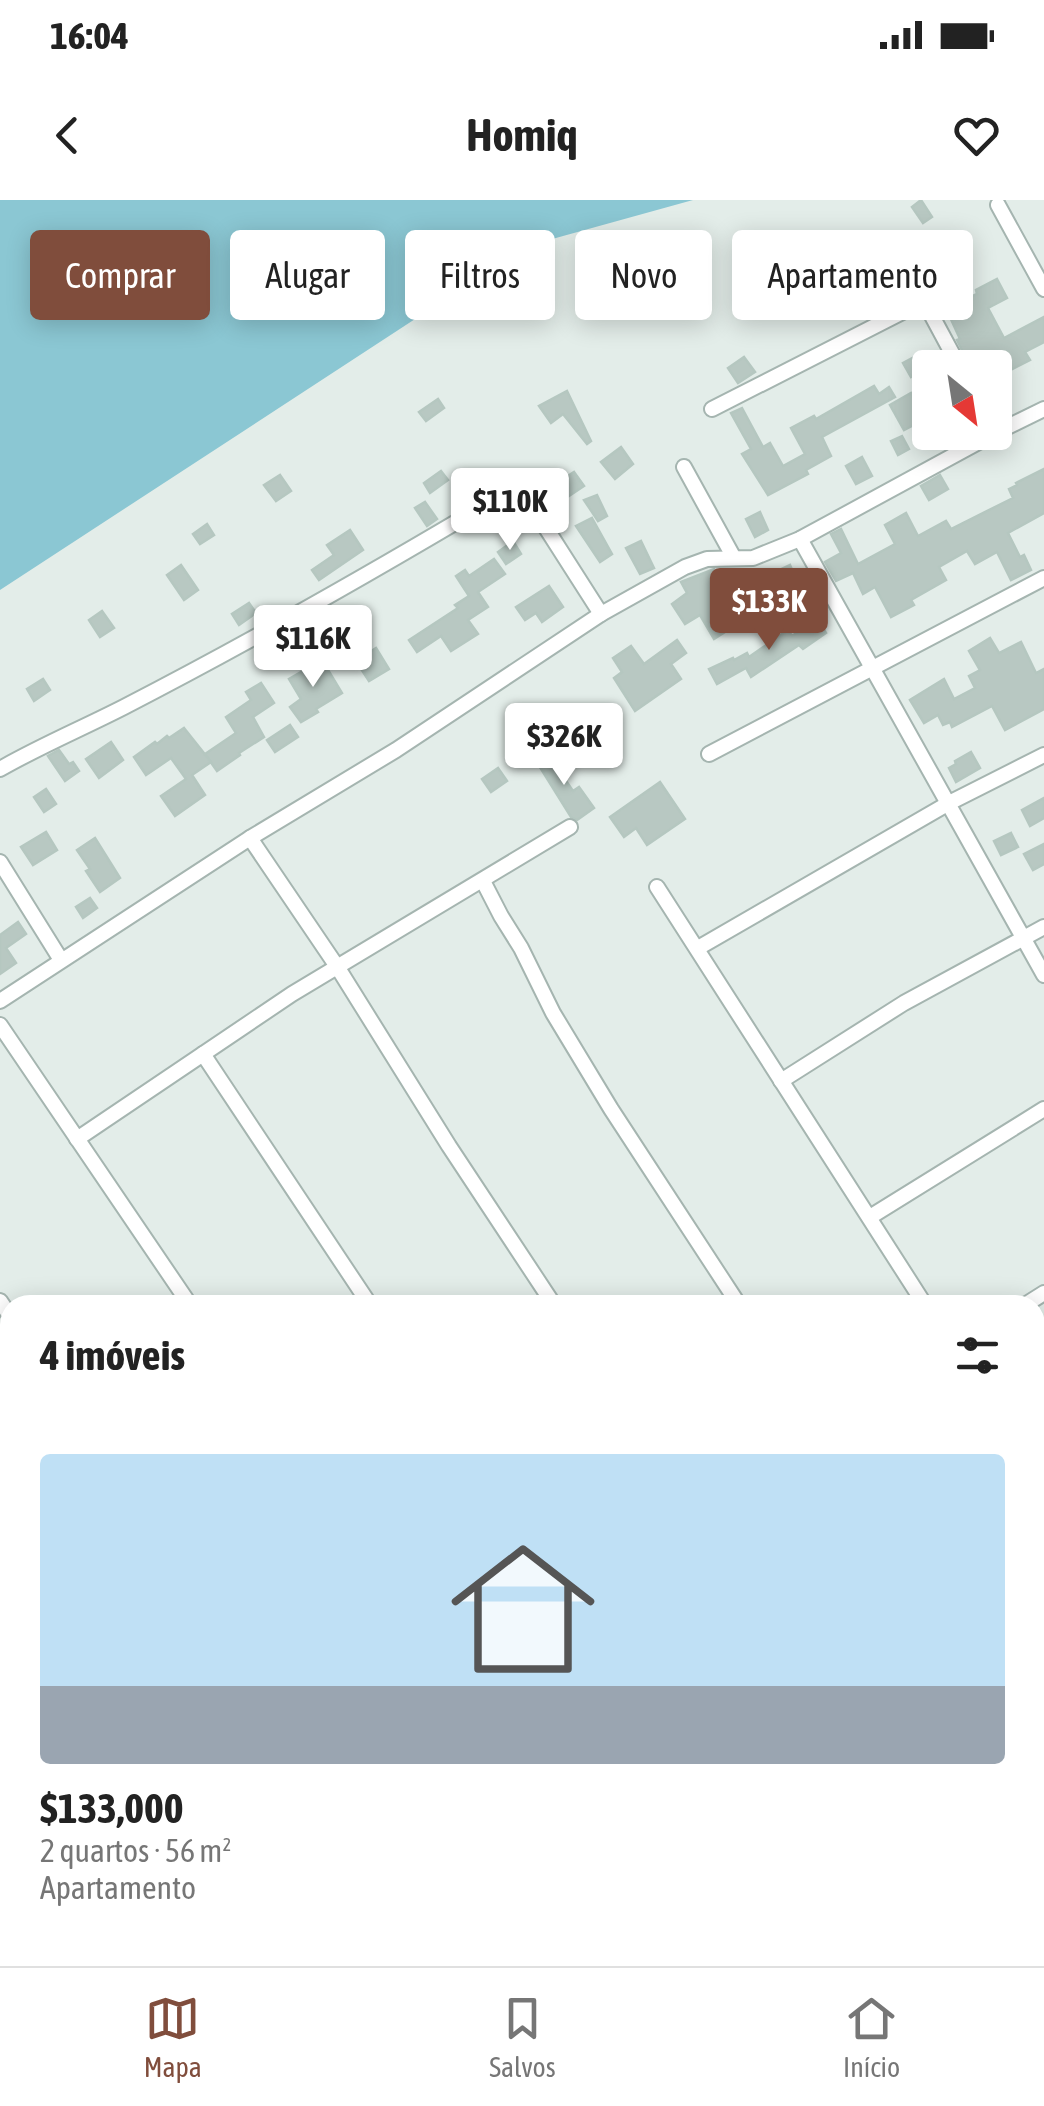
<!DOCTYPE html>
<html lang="pt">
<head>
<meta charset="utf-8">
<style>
	:root { --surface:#fff; --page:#f6f6f6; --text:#222; --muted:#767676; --line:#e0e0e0; --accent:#804d3c }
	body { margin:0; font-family:"Asap Condensed",sans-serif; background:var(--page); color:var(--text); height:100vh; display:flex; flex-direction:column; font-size:38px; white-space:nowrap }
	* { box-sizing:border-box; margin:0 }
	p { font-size:32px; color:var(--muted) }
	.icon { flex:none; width:55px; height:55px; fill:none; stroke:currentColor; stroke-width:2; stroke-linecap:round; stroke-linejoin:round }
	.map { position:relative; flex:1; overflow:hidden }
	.drawer { position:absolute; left:0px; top:1095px; width:1045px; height:672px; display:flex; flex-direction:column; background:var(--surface); border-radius:30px 30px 0 0; box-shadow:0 5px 25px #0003 }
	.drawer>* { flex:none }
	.top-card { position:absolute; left:30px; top:30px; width:985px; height:90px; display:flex; gap:20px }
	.needle { width:65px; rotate:150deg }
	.tools { position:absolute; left:912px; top:150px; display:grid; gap:20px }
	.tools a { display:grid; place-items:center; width:100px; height:100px; border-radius:10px; background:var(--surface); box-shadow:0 5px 25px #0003; font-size:50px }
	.price { position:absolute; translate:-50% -85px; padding:0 22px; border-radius:10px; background:#fff; color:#222; font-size:32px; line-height:65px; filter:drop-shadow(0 2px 5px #0008) }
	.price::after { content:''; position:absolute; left:50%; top:60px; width:30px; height:22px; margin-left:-15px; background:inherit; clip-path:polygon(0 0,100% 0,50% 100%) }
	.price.selected { background:var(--accent); color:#fff }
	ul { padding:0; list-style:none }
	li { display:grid; align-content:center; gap:20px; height:530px; padding:0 40px }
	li+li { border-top:2px solid var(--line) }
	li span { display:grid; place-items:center; height:310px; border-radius:10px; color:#555 }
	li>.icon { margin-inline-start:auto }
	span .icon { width:180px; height:180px; fill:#fffc; stroke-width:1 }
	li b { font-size:42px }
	h2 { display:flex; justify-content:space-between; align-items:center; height:120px; padding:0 40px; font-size:42px }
	.pill { padding:0 35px; border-radius:10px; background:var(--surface); box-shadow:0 5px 25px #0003; font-size:35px; line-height:90px }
	.pill.selected { background:var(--accent); color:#fff }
	.status { display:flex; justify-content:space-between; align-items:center; height:70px; padding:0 50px; background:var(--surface); direction:ltr }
	.status svg { height:28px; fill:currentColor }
	header { display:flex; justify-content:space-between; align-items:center; height:130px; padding:0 40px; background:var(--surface); font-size:45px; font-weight:700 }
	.tabs { display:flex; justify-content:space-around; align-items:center; height:140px; border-top:2px solid var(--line); background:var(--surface); font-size:28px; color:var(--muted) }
	.tabs a { display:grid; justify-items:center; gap:5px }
	.tabs .selected { color:var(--accent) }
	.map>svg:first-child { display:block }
</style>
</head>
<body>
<div class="status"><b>16:04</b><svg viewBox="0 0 49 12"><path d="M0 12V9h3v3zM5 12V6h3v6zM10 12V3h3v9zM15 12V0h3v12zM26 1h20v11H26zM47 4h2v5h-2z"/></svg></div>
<header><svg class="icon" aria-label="back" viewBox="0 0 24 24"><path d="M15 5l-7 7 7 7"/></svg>Homiq<svg class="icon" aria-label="heart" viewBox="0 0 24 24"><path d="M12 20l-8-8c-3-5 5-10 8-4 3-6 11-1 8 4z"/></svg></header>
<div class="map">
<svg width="1044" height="1766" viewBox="0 0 1044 1766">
	<rect width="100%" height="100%" fill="#e3ede9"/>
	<path fill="#8bc7d3" d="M0 0H693L527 46 0 390Z"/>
	<g fill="#b8c8c2" stroke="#b5c7c0" stroke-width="2.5">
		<path d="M921 0 932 17 923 23 912 7Z"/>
		<path d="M864 70 876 84 870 88 872 90 862 100 829 117 822 107 852 89 848 85Z"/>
		<path d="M997 79 1007 98 988 108 1004 138 1044 117V142L1025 152 1030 160 995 178V168H971L957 140 960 139 950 117 962 111 958 103 977 94 976 90Z"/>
		<path d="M920 154 922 158 927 155 933 165 911 177 903 163Z"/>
		<path d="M744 157 755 172 738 183 728 168Z"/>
		<path d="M874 186 879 194 889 187 895 197 822 237 831 256 806 270 808 274 768 295 742 254 751 249 731 213 742 208 763 247 770 243 783 266 805 254 791 228 814 216 816 219Z"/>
		<path d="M567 191 591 241 587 244 563 214 551 223 539 206Z"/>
		<path d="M911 193 925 219 904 230 890 205Z"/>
		<path d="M438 199 444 208 426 221 419 212Z"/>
		<path d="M902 236 909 249 898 255 891 241Z"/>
		<path d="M621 247 633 264 615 279 601 262Z"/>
		<path d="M862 257 872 276 856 284 846 266Z"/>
		<path d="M1044 269V313L1008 333 1020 357 1024 355 1031 370 1011 380 997 352 975 364 967 351 939 367 946 380 911 400 914 405 891 417 875 387 863 394 853 373 836 381 825 362 841 353 831 334 841 329 858 364 895 344 885 325 906 313 918 336 946 321 951 329 1013 298 1009 289 1017 285 1016 283Z"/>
		<path d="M441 271 448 280 430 293 424 283Z"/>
		<path d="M574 272 584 286 563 300 554 285Z"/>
		<path d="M280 275 291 291 276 301 264 285Z"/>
		<path d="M940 275 948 289 929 300 921 286Z"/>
		<path d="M597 295 607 316 598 321 584 300Z"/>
		<path d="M425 302 437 319 427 326 415 308Z"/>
		<path d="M760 312 768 330 755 337 746 319Z"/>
		<path d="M592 318 612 354 600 362 576 326Z"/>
		<path d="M207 324 214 335 200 344 193 334Z"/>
		<path d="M350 330 363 350 319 380 312 370 334 355 327 345Z"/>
		<path d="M513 341 521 354 506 364 498 352Z"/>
		<path d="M641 341 654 368 640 374 626 348Z"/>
		<path d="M494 359 505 374 478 392 488 407 468 420 478 434 451 451 441 436 417 452 409 440 458 408 455 405 469 396 456 376 465 370 469 376Z"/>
		<path d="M181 365 198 390 184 400 167 375Z"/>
		<path d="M790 365 803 396 789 406 787 402 770 411 762 394 765 392 762 383 771 377V374Z"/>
		<path d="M714 369 739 423 714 439 700 415 685 424 672 404 687 393 681 382Z"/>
		<path d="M549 386 563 407 542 422 536 413 525 420 516 407Z"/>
		<path d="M249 403 256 413 239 425 232 414Z"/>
		<path d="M102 411 114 428 100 437 89 420Z"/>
		<path d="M817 419 826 433 803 449 799 445 751 477 746 468 717 484 709 469 733 458 734 460 747 453 749 457 788 430 792 436Z"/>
		<path d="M331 421 339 433 322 445 314 433Z"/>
		<path d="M990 438 999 453 1021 442 1036 473 1044 469V509L1005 530 992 506 952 527 950 522 943 525 938 515 924 523 910 500 944 479 954 499 975 488 969 476 980 470 969 451Z"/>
		<path d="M677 440 686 453 671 464 681 479 635 511 614 478 622 472 613 458 631 446 644 464Z"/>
		<path d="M376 448 389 469 369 481 356 461Z"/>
		<path d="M322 460 342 493 316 509 318 512 301 522 290 507 301 499 289 479Z"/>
		<path d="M43 479 50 490 34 501 27 489Z"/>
		<path d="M261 483 274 503 253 517 264 537 239 553 240 555 217 571 205 554 236 533 226 517 251 500 246 492Z"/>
		<path d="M290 525 298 537 275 552 267 540Z"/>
		<path d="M184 528 211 562 192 575 205 595 175 616 161 596 186 579 171 558 146 575 134 557 155 542 157 544 167 536 169 538Z"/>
		<path d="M111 542 123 560 99 578 86 559Z"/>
		<path d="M544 549 573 591 579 587 594 608 577 620 571 617 533 556Z"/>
		<path d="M59 550 69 564 73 562 79 571 65 581 48 556Z"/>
		<path d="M971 552 980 568 956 582 949 568 956 564 955 561Z"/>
		<path d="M498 568 507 581 491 592 482 579Z"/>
		<path d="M660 582 685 619 647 645 636 628 624 637 610 617Z"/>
		<path d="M46 589 56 604 44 612 34 597Z"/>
		<path d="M1044 598V618L1030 626 1022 610Z"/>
		<path d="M46 632 57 650 33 665 21 647Z"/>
		<path d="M1011 633 1018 647 1001 655 994 641Z"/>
		<path d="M95 638 120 678 100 692 86 671 90 669 77 650Z"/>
		<path d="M1044 644V664L1033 670 1024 654Z"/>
		<path d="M90 698 97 708 83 718 76 707Z"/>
		<path d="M18 722 26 734 6 748 16 763 0 774V735Z"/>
	</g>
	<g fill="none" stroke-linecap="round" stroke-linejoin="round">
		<g stroke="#a5b5b0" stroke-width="18">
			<g id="street">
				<path d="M998 5 1044 89"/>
				<path d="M712 209 924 101 960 168"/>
				<path d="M684 267 734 358"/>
				<path d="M800 339 1044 775"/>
				<path d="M709 554 1044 378"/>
				<path d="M0 569C40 546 83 528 124 507 256 439 385 365 512 289H519L525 295 601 414"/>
				<path d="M250 638 338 768 449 946 554 1105"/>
				<path d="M0 662 61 760"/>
				<path d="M483 681 501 716 521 748 553 813 611 909 739 1105"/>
				<path d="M657 687 925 1105"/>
				<path d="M698 748 949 603 1044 555"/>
				<path d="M0 801 250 638 396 550 601 414 685 367 707 359 753 358 800 339 995 233 1044 209"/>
				<path d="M0 825 190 1105"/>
				<path d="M203 854 370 1105"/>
				<path d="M781 881 904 803 1044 727"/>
				<path d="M77 939 292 794 570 627"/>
				<path d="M870 1017 1044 909"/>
				<path d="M0 1101 10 1116"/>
				<path d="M1025 1105 1044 1093"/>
				<path d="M1035 1270 1044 1283"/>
				<path d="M0 1328 10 1322"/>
				<path d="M1035 1355 1044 1349"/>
				<path d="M0 1429 10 1423"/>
				<path d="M1035 1560 1044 1573"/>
				<path d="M0 1611 10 1604"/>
				<path d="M0 1695 10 1715"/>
				<path d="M31 1758 34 1766"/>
				<path d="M793 1758 798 1766"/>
				<path d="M979 1758 984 1766"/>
				<path d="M307 1766 318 1758"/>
				<path d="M566 1766 580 1758"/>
			</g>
		</g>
		<use href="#street" stroke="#fff" stroke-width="14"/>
	</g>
</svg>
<div class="tools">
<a><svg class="needle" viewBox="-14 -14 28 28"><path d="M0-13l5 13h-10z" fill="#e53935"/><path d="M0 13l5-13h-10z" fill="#767676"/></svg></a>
</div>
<b class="price" style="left:510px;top:353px">$110K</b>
<b class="price selected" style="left:769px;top:453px">$133K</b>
<b class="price" style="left:313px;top:490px">$116K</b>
<b class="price" style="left:564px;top:588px">$326K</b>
<div class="top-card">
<a class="pill selected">Comprar</a>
<a class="pill">Alugar</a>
<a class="pill">Filtros</a>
<a class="pill">Novo</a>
<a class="pill">Apartamento</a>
</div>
<section class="drawer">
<h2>4 imóveis<svg class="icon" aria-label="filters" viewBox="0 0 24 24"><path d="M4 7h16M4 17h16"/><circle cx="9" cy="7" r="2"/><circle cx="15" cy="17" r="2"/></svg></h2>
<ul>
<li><span style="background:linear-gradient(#bfe0f5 75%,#9aa5b1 0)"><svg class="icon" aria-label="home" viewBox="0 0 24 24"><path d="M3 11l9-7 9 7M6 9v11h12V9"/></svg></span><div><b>$133,000</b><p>2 quartos · 56 m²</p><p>Apartamento</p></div></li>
</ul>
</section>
</div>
<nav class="tabs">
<a class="selected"><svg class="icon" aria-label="map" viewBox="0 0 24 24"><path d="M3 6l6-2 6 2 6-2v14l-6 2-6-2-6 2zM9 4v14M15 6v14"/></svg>Mapa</a>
<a><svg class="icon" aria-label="saved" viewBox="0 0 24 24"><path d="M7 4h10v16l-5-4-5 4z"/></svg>Salvos</a>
<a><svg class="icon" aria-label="home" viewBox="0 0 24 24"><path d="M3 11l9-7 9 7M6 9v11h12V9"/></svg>Início</a>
</nav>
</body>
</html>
